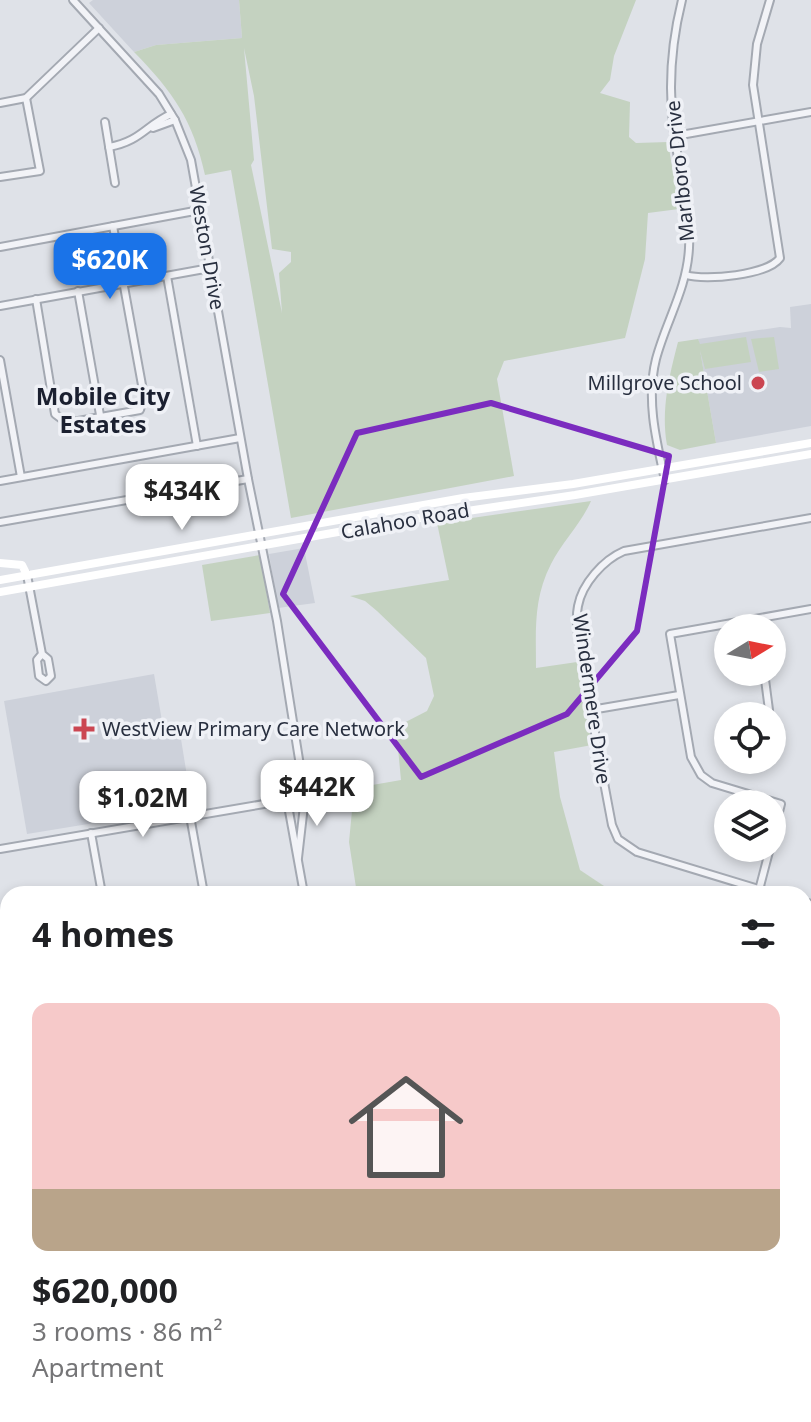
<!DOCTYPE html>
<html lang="en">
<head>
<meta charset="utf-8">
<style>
	:root { --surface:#fff; --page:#f6f6f6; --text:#202124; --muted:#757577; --accent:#1a73e8 }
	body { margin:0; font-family:"Noto Sans",sans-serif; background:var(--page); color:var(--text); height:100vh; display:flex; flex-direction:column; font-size:30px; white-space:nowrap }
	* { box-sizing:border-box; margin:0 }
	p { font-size:26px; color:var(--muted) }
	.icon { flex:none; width:44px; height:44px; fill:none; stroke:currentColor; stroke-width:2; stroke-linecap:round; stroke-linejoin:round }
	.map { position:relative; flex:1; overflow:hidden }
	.details { position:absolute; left:0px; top:886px; width:812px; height:536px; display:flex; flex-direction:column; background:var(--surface); border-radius:24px 24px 0 0; box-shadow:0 4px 12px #0003 }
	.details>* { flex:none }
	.needle { width:52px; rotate:80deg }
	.fabs { position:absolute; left:714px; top:614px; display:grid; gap:16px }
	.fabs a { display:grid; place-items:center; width:72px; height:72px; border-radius:50%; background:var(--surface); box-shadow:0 4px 12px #0003; font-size:40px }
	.price { position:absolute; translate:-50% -68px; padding:0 18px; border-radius:16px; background:#fff; color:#222; font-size:26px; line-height:52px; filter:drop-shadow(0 2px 4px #0008) }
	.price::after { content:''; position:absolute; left:50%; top:48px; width:24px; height:18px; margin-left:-12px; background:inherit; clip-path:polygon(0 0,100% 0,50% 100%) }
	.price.on { background:var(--accent); color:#fff }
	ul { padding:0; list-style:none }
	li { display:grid; align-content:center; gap:16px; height:424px; padding:0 32px }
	li span { display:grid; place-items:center; height:248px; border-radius:16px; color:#555 }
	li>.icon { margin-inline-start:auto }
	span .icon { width:144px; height:144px; fill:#fffc; stroke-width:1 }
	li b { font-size:34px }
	h2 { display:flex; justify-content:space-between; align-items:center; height:96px; padding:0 32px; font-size:34px }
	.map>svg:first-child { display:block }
</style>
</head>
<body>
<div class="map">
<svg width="811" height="1422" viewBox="0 0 811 1422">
	<rect width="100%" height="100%" fill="#dfe2e8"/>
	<g fill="#cdd1da">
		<path d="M93 0H239L242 38 156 45 134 52 89 3Z"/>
		<path d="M811 304V426L716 443 698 339 780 327 791 328 790 307Z"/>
		<path d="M304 548 315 603 278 608 269 554Z"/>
		<path d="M154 674 163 727 176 726 181 739 192 807 27 834 4 701Z"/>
		<path d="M804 946 811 948V1172L804 1169Z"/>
		<path d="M23 1414H141L98 1422H25Z"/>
	</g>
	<g fill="#c4d2c0" fill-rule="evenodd">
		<path d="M239 0H636L614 56 610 80 600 93 630 102 629 137 636 143 668 142 679 209 648 213 645 259 625 338 504 361 497 379 514 476 291 518 231 170 205 175C193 120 173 92 134 52L156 45 242 38ZM244 48 254 96 272 249 291 252V262L279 273 282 313 251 165 254 160Z"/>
		<path d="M746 337 751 362 705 369 700 350 716 443 680 450 667 445C661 409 669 377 678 342L698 339 700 344Z"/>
		<path d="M774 337 779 369 759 372 751 339Z"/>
		<path d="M591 501C581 524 562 542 551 564 533 599 536 631 536 668L577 662 592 745 554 752 560 797 580 870 616 894H357L349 842 353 800 313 801 315 795 401 780 396 727 427 711 434 696 426 658 377 611 365 601 350 596 449 580 437 523Z"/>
		<path d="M260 555 270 613 211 621 202 565Z"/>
		<path d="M496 1414H616L620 1422H498Z"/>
	</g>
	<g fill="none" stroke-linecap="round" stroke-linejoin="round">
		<g stroke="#a4a9b2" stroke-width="10">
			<g id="street">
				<path d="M73 0 159 94 175 120 191 160 248 479 277 621 305 797 298 858"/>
				<path d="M0 103 26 98 99 28"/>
				<path d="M105 122 115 183"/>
				<path d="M153 128 175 120"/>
				<path d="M675 136 811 112"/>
				<path d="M109 147C141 141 145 126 171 114"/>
				<path d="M0 177 40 171 26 98"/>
				<path d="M0 247 200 210"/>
				<path d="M686 275C706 281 768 275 780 258L753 85 757 44 770 0"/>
				<path d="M167 276 197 446"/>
				<path d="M78 291 100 415"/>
				<path d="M36 299 55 414 67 423 140 410 144 396 113 226"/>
				<path d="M0 306 210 268"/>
				<path d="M0 360 21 477"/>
				<path d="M665 480C656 440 646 399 656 359 666 321 687 289 689 248 691 210 679 171 674 133 668 88 671 44 682 0"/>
				<path d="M0 481 240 438"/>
				<path d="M0 522 248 479"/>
				<path d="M27 575 42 654 48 659 51 676 46 681 39 676 37 660 42 654"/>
				<path d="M764 672 769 710"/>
				<path d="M591 710 679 695"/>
				<path d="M287 800 304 894"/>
				<path d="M190 816 204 894"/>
				<path d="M91 833 102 894"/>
				<path d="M772 839 781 804 712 783 701 775 691 757 670 634 811 609"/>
				<path d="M0 849 305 797"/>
				<path d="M759 890 770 848"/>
				<path d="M775 894 637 852 618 839 612 825C602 772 592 720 584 667 581 648 574 626 578 606 582 584 603 560 624 551L811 518"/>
				<path d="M804 902 811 904"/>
				<path d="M0 953 8 977"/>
				<path d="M0 1011 8 1008"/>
				<path d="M804 1389 811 1387"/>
				<path d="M384 1414 385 1422"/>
				<path d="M459 1414 460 1422"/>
				<path d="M727 1414 728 1422"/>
				<path d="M235 1422 238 1414"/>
				<path d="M310 1422 311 1414"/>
				<path d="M639 1422 638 1419 662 1414"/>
			</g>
		</g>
		<use href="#street" stroke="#f2f3f7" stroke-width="6"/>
		<g stroke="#fff" stroke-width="8">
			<path d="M0 563 22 565 27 575"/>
			<path d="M0 580 463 498 573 484 811 443"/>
			<path d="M0 592 400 521 575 495 811 454"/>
			<path d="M0 1178 8 1175"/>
			<path d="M804 1183 811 1185"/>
			<path d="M0 1346 8 1391"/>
			<path d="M12 1414 13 1422"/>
		</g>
	</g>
	<path fill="none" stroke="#7b2cbf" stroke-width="6" stroke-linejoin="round" d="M491 403 669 456 637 631 567 714 421 777 283 594 357 433Z"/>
	<g fill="#cb4652" stroke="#eff1f6" stroke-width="3">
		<circle cx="758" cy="383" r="8"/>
		<path d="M80 717h8v8h8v8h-8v8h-8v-8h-8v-8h8z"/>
	</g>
	<g text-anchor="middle" stroke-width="7" stroke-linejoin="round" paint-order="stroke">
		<g font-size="20" fill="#282f3f" stroke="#eff1f6">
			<text transform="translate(680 171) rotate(-96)" y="7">Marlboro Drive</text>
			<text transform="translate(207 248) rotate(80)" y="7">Weston Drive</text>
			<text transform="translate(405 521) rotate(-10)" y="7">Calahoo Road</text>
			<text transform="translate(592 699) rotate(82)" y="7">Windermere Drive</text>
		</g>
		<g font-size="20" fill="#282f3f" stroke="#eff1f6" text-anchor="end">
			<text x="742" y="390">Millgrove School</text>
			<text x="102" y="736" text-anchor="start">WestView Primary Care Network</text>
		</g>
		<g font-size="24" font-weight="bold" fill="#1b2030" stroke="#eff1f6">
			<text x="103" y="405">Mobile City<tspan x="103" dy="28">Estates</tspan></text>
		</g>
	</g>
</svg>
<div class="fabs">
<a><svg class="needle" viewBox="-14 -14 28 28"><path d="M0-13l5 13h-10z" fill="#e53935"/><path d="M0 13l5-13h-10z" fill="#757577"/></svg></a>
<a><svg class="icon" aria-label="locate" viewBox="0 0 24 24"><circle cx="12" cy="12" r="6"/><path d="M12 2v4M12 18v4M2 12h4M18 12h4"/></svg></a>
<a><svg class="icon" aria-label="layers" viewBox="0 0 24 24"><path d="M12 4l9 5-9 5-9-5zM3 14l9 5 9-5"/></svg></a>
</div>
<b class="price on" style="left:110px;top:301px">$620K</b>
<b class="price" style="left:182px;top:532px">$434K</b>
<b class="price" style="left:317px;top:828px">$442K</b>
<b class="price" style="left:143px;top:839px">$1.02M</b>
<section class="details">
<h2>4 homes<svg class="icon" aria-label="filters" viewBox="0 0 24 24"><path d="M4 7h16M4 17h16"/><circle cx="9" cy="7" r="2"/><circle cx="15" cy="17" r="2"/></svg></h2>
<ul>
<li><span style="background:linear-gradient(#f6c9c9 75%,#b9a48a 0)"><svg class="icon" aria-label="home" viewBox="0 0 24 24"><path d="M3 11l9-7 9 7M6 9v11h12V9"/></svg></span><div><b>$620,000</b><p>3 rooms · 86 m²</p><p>Apartment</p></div></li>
</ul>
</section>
</div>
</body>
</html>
